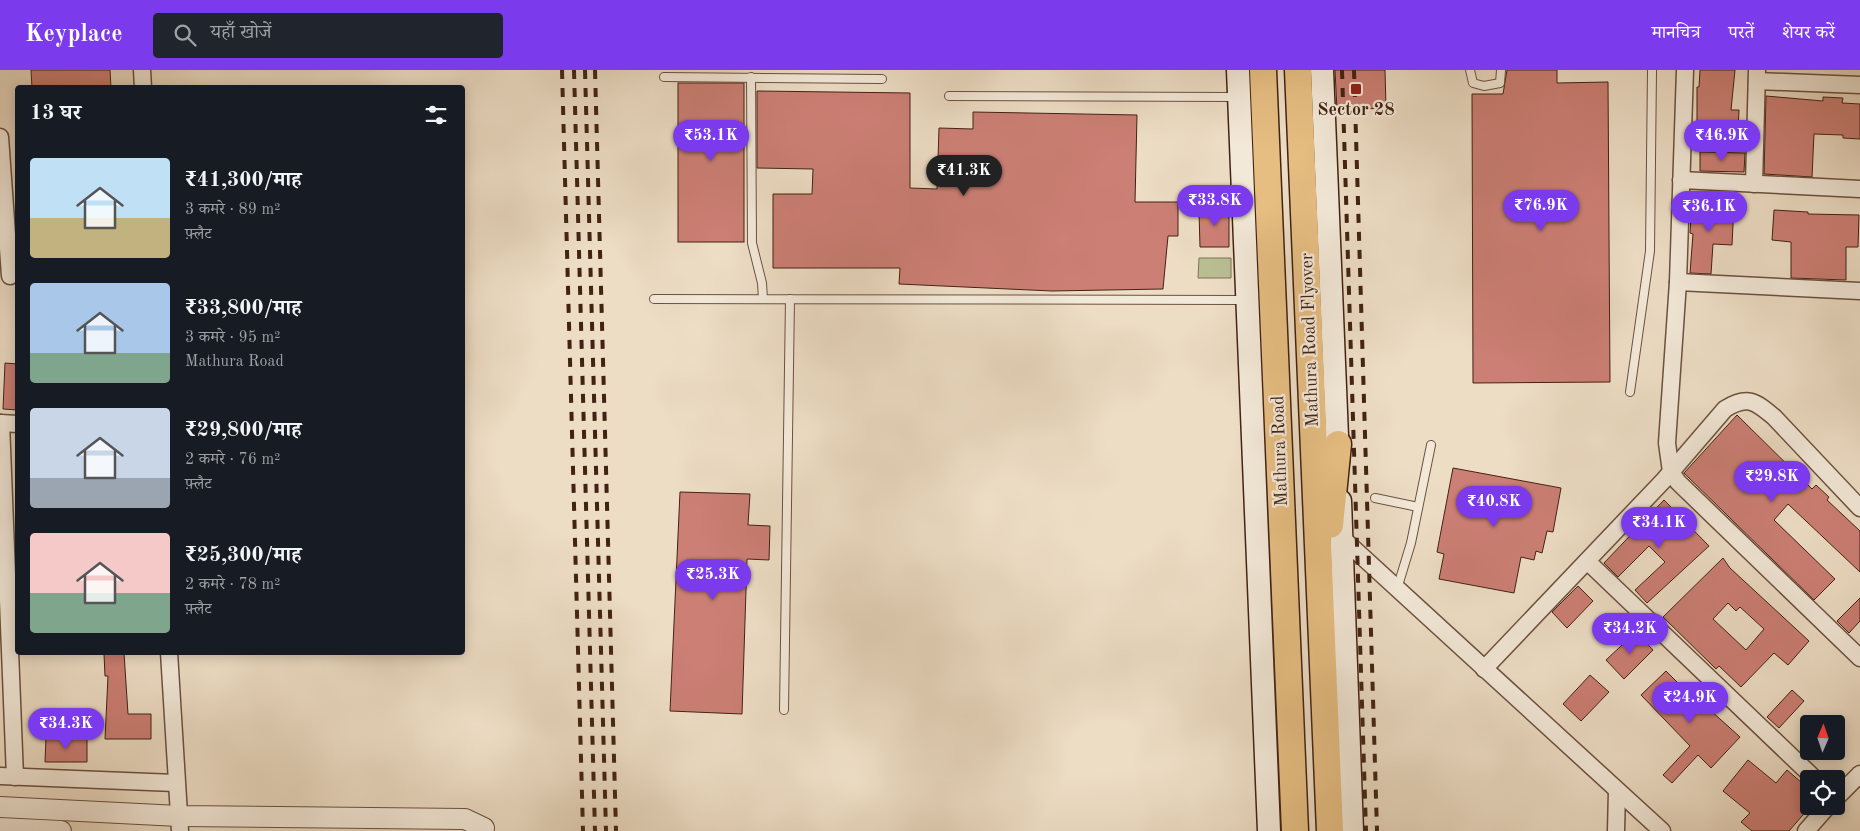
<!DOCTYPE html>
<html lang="hi">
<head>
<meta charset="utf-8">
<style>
	:root { --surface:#171b24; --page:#20242c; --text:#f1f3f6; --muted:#9ea1a6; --accent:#7c3aed }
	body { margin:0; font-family:"Old Standard TT","Noto Serif Devanagari",serif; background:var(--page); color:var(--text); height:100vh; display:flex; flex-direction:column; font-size:19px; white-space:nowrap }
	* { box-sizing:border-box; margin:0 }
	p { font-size:16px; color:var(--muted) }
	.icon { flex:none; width:28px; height:28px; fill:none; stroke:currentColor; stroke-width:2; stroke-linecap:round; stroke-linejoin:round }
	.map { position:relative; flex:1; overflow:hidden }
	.drawer { position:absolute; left:15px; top:15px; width:450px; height:570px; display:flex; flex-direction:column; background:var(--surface); border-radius:5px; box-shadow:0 2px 12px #0003 }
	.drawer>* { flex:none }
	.needle { width:32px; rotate:2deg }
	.controls { position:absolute; left:1800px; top:645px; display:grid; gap:10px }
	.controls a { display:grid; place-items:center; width:45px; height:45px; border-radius:5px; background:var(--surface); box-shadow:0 2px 12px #0003; font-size:25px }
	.price { position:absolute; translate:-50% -42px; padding:0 11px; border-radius:18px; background:var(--accent); color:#fff; font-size:16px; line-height:32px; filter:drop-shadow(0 1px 2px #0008) }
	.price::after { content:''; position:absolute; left:50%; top:30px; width:15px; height:11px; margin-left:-8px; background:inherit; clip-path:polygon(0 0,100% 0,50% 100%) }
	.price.current { background:#222; color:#fff }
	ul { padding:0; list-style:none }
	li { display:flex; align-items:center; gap:15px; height:125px; padding:0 15px }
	li span { display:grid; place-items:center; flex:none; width:140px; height:100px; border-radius:5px; color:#555 }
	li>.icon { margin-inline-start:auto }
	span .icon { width:60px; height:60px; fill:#fffc; stroke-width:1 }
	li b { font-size:21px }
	h2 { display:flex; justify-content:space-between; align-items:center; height:60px; padding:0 15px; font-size:21px }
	header { display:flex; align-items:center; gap:30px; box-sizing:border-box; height:70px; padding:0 25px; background:var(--accent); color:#fff }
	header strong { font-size:24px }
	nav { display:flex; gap:28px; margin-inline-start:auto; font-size:18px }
	.search { width:350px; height:45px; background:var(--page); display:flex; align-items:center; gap:12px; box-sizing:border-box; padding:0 18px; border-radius:5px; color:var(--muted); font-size:19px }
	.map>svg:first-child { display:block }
</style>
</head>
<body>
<header>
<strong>Keyplace</strong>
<div class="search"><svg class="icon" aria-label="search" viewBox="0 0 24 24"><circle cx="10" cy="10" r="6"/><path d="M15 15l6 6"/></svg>यहाँ खोजें</div>
<nav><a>मानचित्र</a><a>परतें</a><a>शेयर करें</a></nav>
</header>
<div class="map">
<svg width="1860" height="761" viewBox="0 0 1860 761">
	<rect width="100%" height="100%" fill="#edddc5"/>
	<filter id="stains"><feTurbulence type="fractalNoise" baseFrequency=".004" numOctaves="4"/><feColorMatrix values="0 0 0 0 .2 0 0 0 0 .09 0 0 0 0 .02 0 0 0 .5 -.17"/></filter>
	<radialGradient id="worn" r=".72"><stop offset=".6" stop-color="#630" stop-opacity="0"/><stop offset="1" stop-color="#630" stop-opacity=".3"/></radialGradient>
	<path fill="#b9c094" stroke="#7e7154" d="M1199 188H1231V208H1198Z"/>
	<g fill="#cc7f75" stroke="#422213" fill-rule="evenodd">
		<path d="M31 0H110L111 18H32Z"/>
		<path d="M1335 0H1385L1386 38 1337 40Z"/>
		<path d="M1507 0H1557V13L1608 12 1610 312 1473 313 1472 24H1503Z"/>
		<path d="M1700 0H1735L1731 40H1739L1738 61 1697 59V17H1699Z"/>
		<rect x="678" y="13" width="66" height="159"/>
		<path d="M757 21 910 23V118L937 119 939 58 973 59V42L1137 45 1135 132H1178V166H1168L1163 219 1052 221 899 214 900 198H773V124H812L813 99 757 98Z"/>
		<path d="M1766 26 1823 31V27L1843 28 1842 33 1860 34V69L1843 68V65L1814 64 1812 107 1764 104Z"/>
		<path d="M1700 82 1745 83 1744 102 1700 101Z"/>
		<path d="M1692 132 1734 135 1732 175 1713 174 1711 204 1690 203 1693 164 1690 163Z"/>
		<path d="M1229 135V177H1200L1199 142H1210V136Z"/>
		<path d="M1774 140 1808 142V144L1859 145 1858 177H1846V210L1791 208V172L1772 170Z"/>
		<path d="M5 293 18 294V340L3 339Z"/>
		<path d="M1737 345 1812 419 1816 415 1829 427 1827 430 1860 461V502L1788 434 1774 450 1835 509 1814 530 1684 403Z"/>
		<path d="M1453 398 1561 418 1553 462 1547 461 1542 483 1536 481 1534 490 1521 487 1514 523 1439 509 1444 484 1437 482Z"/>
		<path d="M680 422 750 424 748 455 770 456 769 490 747 489 742 644 670 641Z"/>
		<path d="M1664 430 1709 476 1647 533 1635 520 1665 492 1649 476 1618 507 1604 493Z"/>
		<path d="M1723 488 1730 498 1809 571 1788 595 1774 583 1741 617 1719 596 1716 599 1663 547ZM1728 533 1736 541 1740 537 1764 559 1746 580 1713 549Z"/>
		<path d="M1578 516 1593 531 1567 558 1552 542Z"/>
		<path d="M1860 528V551L1849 563 1837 551Z"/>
		<path d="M1636 562 1653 580 1624 609 1606 590Z"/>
		<path d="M124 583 128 644H151V669H105L108 606H105L104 584Z"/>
		<path d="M1666 601 1697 632 1699 630 1740 667 1711 698 1698 685 1672 713 1663 705 1690 676 1641 625Z"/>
		<path d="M1590 605 1609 622 1581 651 1563 634Z"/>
		<path d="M1792 620 1804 631 1779 658 1767 647Z"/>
		<path d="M46 667 87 668V692H45Z"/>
		<path d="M1748 690 1776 713 1787 700 1809 719V738L1789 761H1752L1741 752 1750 743 1723 721Z"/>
	</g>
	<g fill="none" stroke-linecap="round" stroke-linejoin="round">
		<g stroke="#6d5140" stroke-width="10">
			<g id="service">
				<path d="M1470 0 1473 13 1484 16 1500 13 1501 0"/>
				<path d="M664 7 882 9"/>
				<path d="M751 7 752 173 762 213 763 229"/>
				<path d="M949 26 1237 27"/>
				<path d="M654 229 1245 230"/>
				<path d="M1630 322 1650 181 1652 0"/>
				<path d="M1375 428 1418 437"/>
				<path d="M1397 519 1411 473 1431 375"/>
				<path d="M784 640 790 229"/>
			</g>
		</g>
		<g stroke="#6d5140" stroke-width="19">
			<g id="minor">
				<path d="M142 0 143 18"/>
				<path d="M1685 0 1678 212 1667 373 1671 402 1678 412 1860 588"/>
				<path d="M1757 11 1860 15"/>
				<path d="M0 67 10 206"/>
				<path d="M1681 110 1860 119"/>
				<path d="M1754 114 1757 0"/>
				<path d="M1678 212 1860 221"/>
				<path d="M0 353 18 354"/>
				<path d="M1 353 15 707"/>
				<path d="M1342 468 1662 761"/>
				<path d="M1587 491 1815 709"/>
				<path d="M169 582 180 761"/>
				<path d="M1484 599 1664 410 1725 339C1747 325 1755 331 1774 347L1860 438"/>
				<path d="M0 706 175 713"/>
				<path d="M1836 728 1860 704"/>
				<path d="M1616 761 1617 721"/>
				<path d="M1806 761 1828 736"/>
			</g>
		</g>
		<g stroke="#6d5140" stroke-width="22">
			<g id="tertiary">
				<path d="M0 737 179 746 465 749 484 758"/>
				<path d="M0 758 61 761"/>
			</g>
		</g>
		<g stroke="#422213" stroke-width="25">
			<g id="secondary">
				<path d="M1238 0 1269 761"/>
				<path d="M1322 0 1338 391"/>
				<path d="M1340 431 1352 761"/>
			</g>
		</g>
		<g stroke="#422213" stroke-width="29">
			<g id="trunk">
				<path d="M1263 0 1295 761"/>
				<path d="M1298 0 1330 761"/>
				<path d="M1330 455 1338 374"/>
			</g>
		</g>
		<use href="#service" stroke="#f3e9d9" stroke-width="8"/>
		<use href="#minor" stroke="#f3e9d9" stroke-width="16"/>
		<use href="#tertiary" stroke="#f3e9d9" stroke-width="20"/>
		<use href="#secondary" stroke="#f3e9d9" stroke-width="22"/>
		<use href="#trunk" stroke="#e6be82" stroke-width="26"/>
		<g stroke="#422213" stroke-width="4" stroke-dasharray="9 9" stroke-linecap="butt">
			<path d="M562 0 583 761"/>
			<path d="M574 0 595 761"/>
			<path d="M585 0 606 761"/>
			<path d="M595 0 616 761"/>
			<path d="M1342 0 1366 761"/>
			<path d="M1354 0 1377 761"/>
		</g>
	</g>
	<rect fill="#8f2418" stroke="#f3e9d9" stroke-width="2" x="1350" y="13" width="12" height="12" rx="2.5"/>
	<g text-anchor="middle" stroke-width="4.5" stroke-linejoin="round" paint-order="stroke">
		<g font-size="18" font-weight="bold" fill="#422213" stroke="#f3e9d9">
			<text x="1356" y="45">Sector 28</text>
		</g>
		<g font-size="18" fill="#422213" stroke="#f3e9d9">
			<text transform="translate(1309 270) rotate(-92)" y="6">Mathura Road Flyover</text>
			<text transform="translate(1279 381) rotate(-92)" y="6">Mathura Road</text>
		</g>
	</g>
	<rect width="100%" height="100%" filter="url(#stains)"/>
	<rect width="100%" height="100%" fill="url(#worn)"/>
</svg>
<div class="controls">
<a><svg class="needle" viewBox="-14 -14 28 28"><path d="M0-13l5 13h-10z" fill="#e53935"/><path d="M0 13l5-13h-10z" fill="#9ea1a6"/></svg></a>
<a><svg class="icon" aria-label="locate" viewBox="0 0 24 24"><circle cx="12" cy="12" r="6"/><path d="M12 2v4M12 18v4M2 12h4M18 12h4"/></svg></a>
</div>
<b class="price" style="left:711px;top:92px">₹53.1K</b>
<b class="price" style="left:1722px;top:92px">₹46.9K</b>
<b class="price current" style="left:964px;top:127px">₹41.3K</b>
<b class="price" style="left:1215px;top:157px">₹33.8K</b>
<b class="price" style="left:1541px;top:162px">₹76.9K</b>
<b class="price" style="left:1709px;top:163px">₹36.1K</b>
<b class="price" style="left:1772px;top:433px">₹29.8K</b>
<b class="price" style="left:1494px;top:458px">₹40.8K</b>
<b class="price" style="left:1659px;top:479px">₹34.1K</b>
<b class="price" style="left:713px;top:531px">₹25.3K</b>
<b class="price" style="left:1630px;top:585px">₹34.2K</b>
<b class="price" style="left:1690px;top:654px">₹24.9K</b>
<b class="price" style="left:66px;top:680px">₹34.3K</b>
<section class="drawer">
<h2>13 घर<svg class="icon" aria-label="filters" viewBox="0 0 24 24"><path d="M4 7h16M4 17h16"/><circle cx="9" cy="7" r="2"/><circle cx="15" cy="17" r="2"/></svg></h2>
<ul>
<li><span style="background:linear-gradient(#bfe0f5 60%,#c2b280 0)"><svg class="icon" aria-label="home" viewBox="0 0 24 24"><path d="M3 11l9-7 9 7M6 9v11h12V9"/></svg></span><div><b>₹41,300/माह</b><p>3 कमरे · 89 m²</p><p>फ़्लैट</p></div></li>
<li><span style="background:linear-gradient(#a9c7e8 70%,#7fa58c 0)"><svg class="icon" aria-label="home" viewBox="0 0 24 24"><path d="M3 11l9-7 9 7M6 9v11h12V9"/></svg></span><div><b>₹33,800/माह</b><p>3 कमरे · 95 m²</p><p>Mathura Road</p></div></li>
<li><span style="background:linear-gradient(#c9d6e8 70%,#9aa5b1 0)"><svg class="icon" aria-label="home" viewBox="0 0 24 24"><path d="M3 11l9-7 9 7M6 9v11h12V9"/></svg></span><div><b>₹29,800/माह</b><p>2 कमरे · 76 m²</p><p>फ़्लैट</p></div></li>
<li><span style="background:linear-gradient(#f6c9c9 60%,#7fa58c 0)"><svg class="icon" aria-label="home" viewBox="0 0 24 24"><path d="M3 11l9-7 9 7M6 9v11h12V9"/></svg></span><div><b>₹25,300/माह</b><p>2 कमरे · 78 m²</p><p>फ़्लैट</p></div></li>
</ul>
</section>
</div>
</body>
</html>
